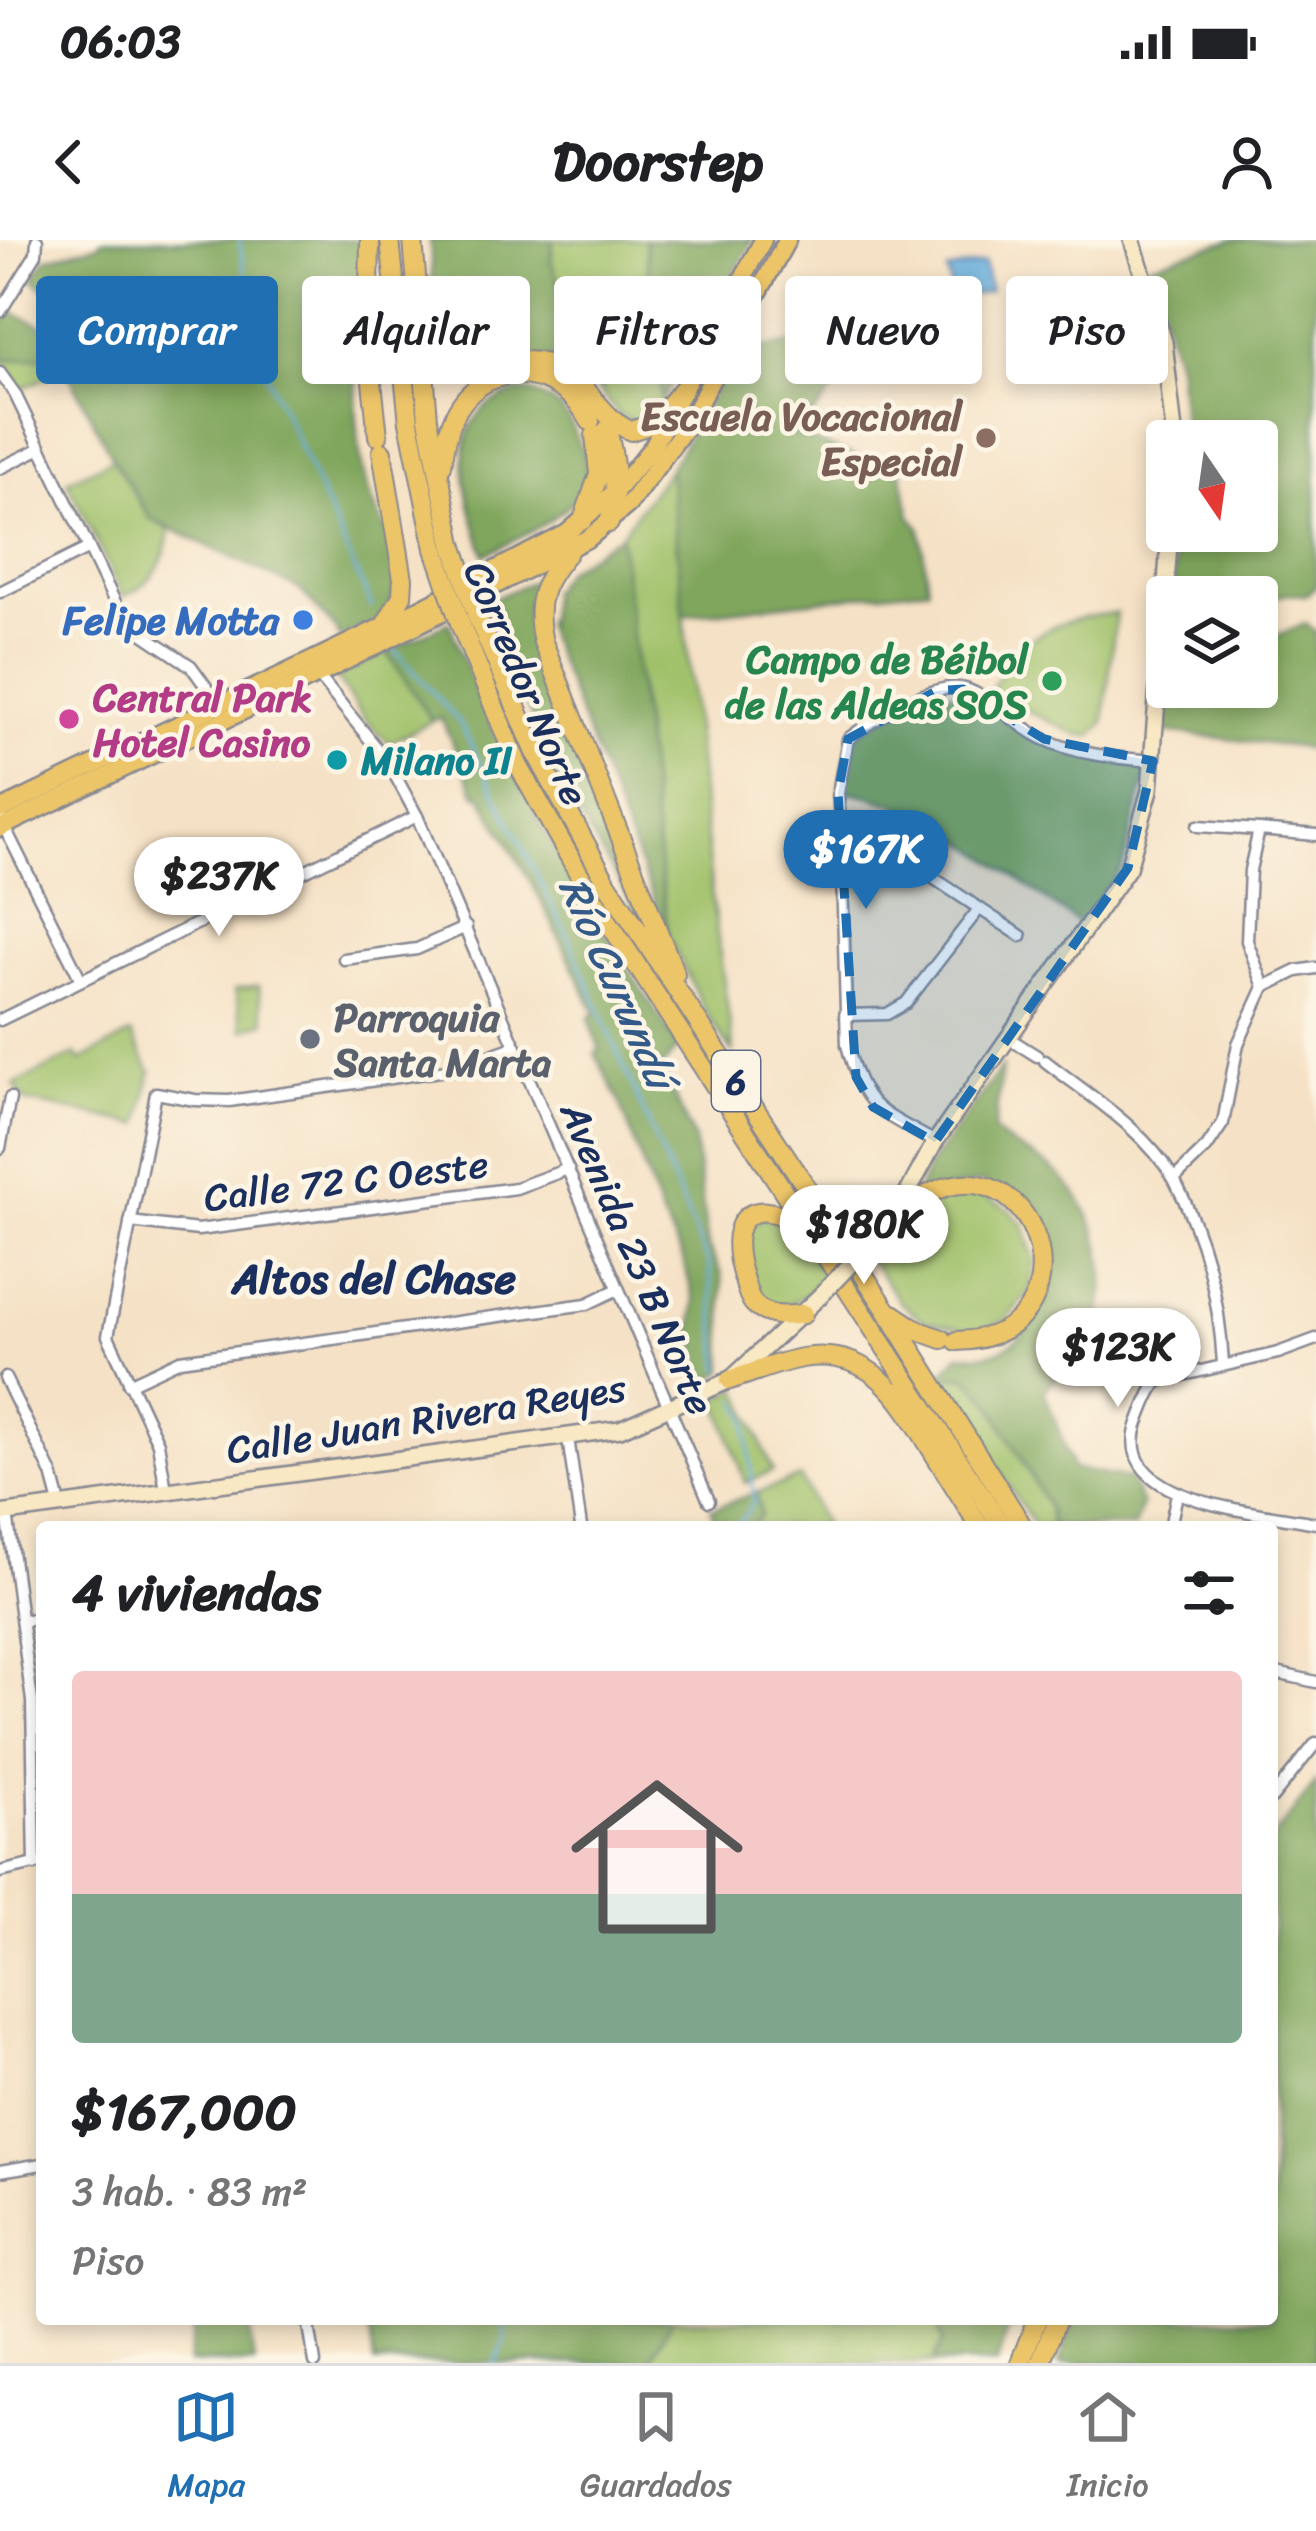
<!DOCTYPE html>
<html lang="es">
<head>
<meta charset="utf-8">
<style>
	:root { --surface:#fff; --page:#f6f6f6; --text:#202124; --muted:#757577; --line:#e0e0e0; --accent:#1f6fb2 }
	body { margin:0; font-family:Sriracha,sans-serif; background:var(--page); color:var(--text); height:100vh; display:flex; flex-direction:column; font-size:45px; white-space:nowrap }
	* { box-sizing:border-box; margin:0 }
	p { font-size:39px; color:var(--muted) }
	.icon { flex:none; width:66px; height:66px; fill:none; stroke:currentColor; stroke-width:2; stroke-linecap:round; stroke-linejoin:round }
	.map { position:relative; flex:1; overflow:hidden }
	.panel { position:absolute; left:36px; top:1281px; width:1242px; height:804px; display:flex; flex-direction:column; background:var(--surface); border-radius:12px; box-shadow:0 6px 18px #0003 }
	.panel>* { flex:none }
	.top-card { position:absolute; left:36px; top:36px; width:1245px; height:108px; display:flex; gap:24px }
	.needle { width:78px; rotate:167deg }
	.tools { position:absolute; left:1146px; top:180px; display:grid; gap:24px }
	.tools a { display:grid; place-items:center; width:132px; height:132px; border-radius:12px; background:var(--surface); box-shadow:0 6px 18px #0003; font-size:60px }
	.price { position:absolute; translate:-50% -102px; padding:0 27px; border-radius:42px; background:#fff; color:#222; font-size:39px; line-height:78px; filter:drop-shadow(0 3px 6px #0008) }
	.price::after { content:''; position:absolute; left:50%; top:72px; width:36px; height:27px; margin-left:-18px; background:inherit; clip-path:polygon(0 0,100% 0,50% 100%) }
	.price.on { background:var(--accent); color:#fff }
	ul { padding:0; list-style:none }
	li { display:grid; align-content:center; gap:24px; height:636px; padding:0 36px }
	li span { display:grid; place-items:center; height:372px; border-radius:12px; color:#555 }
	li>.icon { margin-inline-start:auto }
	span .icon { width:216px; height:216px; fill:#fffc; stroke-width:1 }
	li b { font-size:51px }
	h2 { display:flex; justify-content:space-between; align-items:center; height:144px; padding:0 36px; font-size:51px }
	.pill { padding:0 42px; border-radius:12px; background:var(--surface); box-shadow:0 6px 18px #0003; font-size:42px; line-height:108px }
	.pill.on { background:var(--accent); color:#fff }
	.status { display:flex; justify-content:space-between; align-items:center; height:84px; padding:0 60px; background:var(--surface); direction:ltr }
	.status svg { height:33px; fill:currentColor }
	header { display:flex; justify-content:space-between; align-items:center; height:156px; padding:0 36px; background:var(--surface); font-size:54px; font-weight:700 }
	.tabs { display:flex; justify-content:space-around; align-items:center; height:168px; border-top:3px solid var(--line); background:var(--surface); font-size:33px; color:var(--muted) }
	.tabs a { display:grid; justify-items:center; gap:6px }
	.tabs .on { color:var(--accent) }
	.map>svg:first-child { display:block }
</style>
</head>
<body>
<div class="status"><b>06:03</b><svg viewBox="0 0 49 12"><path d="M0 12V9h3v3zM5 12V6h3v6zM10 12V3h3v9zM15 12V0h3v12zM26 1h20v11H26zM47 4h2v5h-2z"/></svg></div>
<header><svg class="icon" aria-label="back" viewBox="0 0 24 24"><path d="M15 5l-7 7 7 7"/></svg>Doorstep<svg class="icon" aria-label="person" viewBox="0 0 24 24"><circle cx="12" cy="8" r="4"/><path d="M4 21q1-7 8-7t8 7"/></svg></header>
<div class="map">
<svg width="1316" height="2123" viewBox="0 0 1316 2123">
	<rect width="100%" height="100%" fill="#fcf5e5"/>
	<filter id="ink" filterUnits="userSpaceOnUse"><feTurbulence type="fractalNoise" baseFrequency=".00833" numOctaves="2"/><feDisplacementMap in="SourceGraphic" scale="24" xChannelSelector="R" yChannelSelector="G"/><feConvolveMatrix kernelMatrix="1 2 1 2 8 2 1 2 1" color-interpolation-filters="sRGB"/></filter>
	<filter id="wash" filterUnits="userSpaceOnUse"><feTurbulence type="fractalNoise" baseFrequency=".004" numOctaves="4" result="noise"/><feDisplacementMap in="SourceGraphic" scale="48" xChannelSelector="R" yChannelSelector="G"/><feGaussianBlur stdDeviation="2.7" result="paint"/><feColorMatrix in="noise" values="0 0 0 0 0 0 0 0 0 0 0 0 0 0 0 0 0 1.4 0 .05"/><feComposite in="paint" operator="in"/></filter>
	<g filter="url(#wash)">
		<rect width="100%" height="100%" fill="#f5e1c5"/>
		<g fill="#9fc068" stroke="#5d7863" stroke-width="3">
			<path d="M553 0H645L662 161 639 185 618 174 604 156 551 22Z"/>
			<path d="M60 116 66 128 21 149 3 120Z"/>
			<path d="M113 219 150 279 170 290C165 323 153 343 123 357L67 241Z"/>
			<path d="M669 229 712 657 734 814 707 775 668 695 620 295Z"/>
			<path d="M1116 373 1104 483 1092 496 1076 494 990 453C1016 396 1056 378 1116 373Z"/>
			<path d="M387 412 432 481 389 503 364 479 336 437Z"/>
			<path d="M258 746 265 782 243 790 235 750Z"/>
			<path d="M131 794 151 832 140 885 25 861 14 845 76 814 80 821Z"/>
			<path d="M948 953H977L1007 968 1024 985 1035 1021 1030 1051 1005 1081 974 1092 922 1080 900 1062 870 1020 919 969Z"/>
			<path d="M764 978 787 984 826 1036 806 1055 782 1067 758 1058 742 998 753 983Z"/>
			<path d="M966 1136 989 1160 1048 1267 1052 1287H1035L939 1137Z"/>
			<path d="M739 1149 773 1231 745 1243 717 1158Z"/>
			<path d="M800 1237 825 1287H751L760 1274 756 1253Z"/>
			<path d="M672 2079H935L943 2101 932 2123H649Z"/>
		</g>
		<g fill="#7fa65c" stroke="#4d6a5d" stroke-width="3">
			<path d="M100 0H362C360 72 348 171 365 240 381 300 417 307 384 378L339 398 336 389 299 349 151 279 113 219 60 116 3 120 0 90 10 71 46 87 62 64 33 39 45 19 99 4Z"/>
			<path d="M430 0H553L551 22 604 156C594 144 584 131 570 124 535 108 455 135 440 94 429 67 433 29 430 0Z"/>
			<path d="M645 0H753L662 161Z"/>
			<path d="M1232 0H1316V346L1306 355 1288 354 1257 361V357H1171L1177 291H1257V201H1184L1177 123 1148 25Z"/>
			<path d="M888 88 796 195 901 232 911 276 920 287 928 348 684 375 669 229 737 112Z"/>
			<path d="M525 151C548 157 566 168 574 191 577 199 583 208 585 217 599 267 519 297 485 315 465 255 437 166 525 151Z"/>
			<path d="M620 295 668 695 546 391 550 352 564 331Z"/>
			<path d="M547 328C531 355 530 373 537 403L651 695 555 536 495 385 488 361 531 342Z"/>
			<path d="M449 382C505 536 589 671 679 807L661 828 694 899 708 1006 722 1035 724 1131 709 1141 692 1096 695 1062 682 1016 661 975 619 861 595 813 600 810 589 778 596 773 540 658 480 554 476 555 441 478 432 481 387 412Z"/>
			<path d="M1306 383 1316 392V509L1164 492 1168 447H1257V404Z"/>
			<path d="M962 451 1042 502 1149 524 1123 625 1081 685C1011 637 926 559 840 551L850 500C882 475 921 455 962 451Z"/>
			<path d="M1002 827 994 891C1012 909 1037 915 1056 932 1104 974 1123 1058 1080 1110 1071 1122 1055 1137 1044 1151L1073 1229 1130 1239 1142 1264 1134 1287H1052L1048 1267 989 1160 966 1136 939 1137 960 1114C968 1114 980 1116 988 1114 1039 1103 1060 1034 1039 991 1029 972 999 956 983 942L916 956 928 926Z"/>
			<path d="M756 1253 761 1274 751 1287H694L714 1277 711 1269Z"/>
			<path d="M1316 1542V2123H1059L1075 2079H1272V1599Z"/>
			<path d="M195 2079H248L254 2123H188Z"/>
			<path d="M368 2079H672L649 2123H374Z"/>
			<path d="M935 2079H1011L998 2123H932L943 2101Z"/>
		</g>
		<path fill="#63abda" stroke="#3f6d9c" stroke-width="3" d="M984 23 990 51 953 59 947 31Z"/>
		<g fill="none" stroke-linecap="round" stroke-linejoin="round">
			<g stroke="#63abda" stroke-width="3">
				<path d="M239 0 261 122 372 367"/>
				<path d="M393 408 460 483 569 699 709 1024 721 1130"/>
				<path d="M736 1160 746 1175 754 1261 737 1287"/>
				<path d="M496 2123 506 2096V2079"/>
			</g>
		</g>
	</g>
	<g filter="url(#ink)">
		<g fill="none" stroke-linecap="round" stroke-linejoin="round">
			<g stroke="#888892" stroke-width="15">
				<g id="street">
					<path d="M0 72 36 14 37 0"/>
					<path d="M0 133 15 154 124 381 191 426 220 466"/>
					<path d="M0 228 41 208"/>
					<path d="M0 352 89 308"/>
					<path d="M316 433 388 522 417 576 709 1261"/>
					<path d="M0 578 81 740"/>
					<path d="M1198 586 1259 590"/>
					<path d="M841 599 838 553 848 499C871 481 934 440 965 449 993 458 1017 487 1044 499 1077 515 1117 518 1153 521"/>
					<path d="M344 719 417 709 466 687"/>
					<path d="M1264 747 1247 701 1250 630 1259 590 1316 595"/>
					<path d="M845 775 887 774 906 763 979 669"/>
					<path d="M0 780 417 576"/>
					<path d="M1010 799 1037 816"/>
					<path d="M1045 821C1091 857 1143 888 1174 939L1207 907 1223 883 1238 804 1264 747 1297 731 1316 728"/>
					<path d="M935 902C879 870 865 872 847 805L841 599 882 604 1021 696"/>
					<path d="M0 908 10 858"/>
					<path d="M1174 939C1205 999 1219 1056 1223 1123"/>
					<path d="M130 982 198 990 516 948 568 929"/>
					<path d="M1316 1099 1278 1113 1158 1141C1148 1154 1144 1168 1138 1183 1109 1264 1263 1272 1316 1283"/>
					<path d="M5 1138 52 1234 60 1264"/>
					<path d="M129 1144 180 1120 587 1064 618 1049"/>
					<path d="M568 1198 581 1287"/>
					<path d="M166 1250 158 1203 108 1096 156 853 195 860 229 861 454 829 516 806"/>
					<path d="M7 1273 32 1461 35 1625"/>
					<path d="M1170 1287 1177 1254"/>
					<path d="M22 1381 42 1378"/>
					<path d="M1272 1432 1316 1442"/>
					<path d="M1272 1558 1316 1503"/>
					<path d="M0 1632 39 1623"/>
					<path d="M0 1931 42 1924"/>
					<path d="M308 2079 315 2123"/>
				</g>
			</g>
			<g stroke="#888892" stroke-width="20">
				<g id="secondary">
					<path d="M1132 0 1164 102 1175 201"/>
					<path d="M871 1003 893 980 935 902 1128 628 1150 550 1170 291"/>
					<path d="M0 1274 620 1189 730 1140 819 1057"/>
				</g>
			</g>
			<g stroke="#888892" stroke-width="21">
				<g id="primary">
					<path d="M0 570 417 370 567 293 616 251 653 206 763 0"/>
					<path d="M0 588 318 435 589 298 629 264 686 187 787 0"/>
				</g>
			</g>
			<g stroke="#888892" stroke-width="22">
				<g id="highway">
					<path d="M370 0 368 106 378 196"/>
					<path d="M390 0 409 182 435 309"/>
					<path d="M413 0 428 179 453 304"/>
					<path d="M420 70C453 169 498 99 560 129 589 143 601 179 631 191L652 184 683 149"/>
					<path d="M607 190C616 222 618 251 609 283"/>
					<path d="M382 212 403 339 402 356 385 385"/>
					<path d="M442 225C445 206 448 186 458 169 491 115 563 129 590 181"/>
					<path d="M583 280 599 234 595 195"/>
					<path d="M568 312C542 342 534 363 543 402L675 734"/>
					<path d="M478 379 537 515 607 643 886 1069 1023 1287"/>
					<path d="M461 386 518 525 591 655 1002 1287"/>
					<path d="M893 980C1026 854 1114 1097 957 1101"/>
					<path d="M802 984C743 952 726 986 744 1040 747 1050 749 1060 756 1066 769 1078 788 1076 803 1074"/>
					<path d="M893 1074 917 1090 942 1099"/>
					<path d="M730 1140C753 1133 778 1122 802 1118 870 1107 900 1156 930 1207 947 1234 963 1260 980 1287"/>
					<path d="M1020 2123 1037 2079"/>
					<path d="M1040 2123 1057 2079"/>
				</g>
			</g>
			<use href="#street" stroke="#fff" stroke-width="10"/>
			<use href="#secondary" stroke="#f8e8c3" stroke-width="15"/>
			<use href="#primary" stroke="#edc569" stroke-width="16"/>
			<use href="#highway" stroke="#edc569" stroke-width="18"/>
			<g stroke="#888892" stroke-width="20" stroke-linecap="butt">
				<path id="secondary-bridge" d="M819 1057 871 1003"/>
			</g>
			<g stroke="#888892" stroke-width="22" stroke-linecap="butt">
				<g id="highway-bridge">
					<path d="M453 304 478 379"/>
					<path d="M435 309 461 386"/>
				</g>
			</g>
			<use href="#secondary-bridge" stroke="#f8e8c3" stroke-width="15"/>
			<use href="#highway-bridge" stroke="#edc569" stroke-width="18"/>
		</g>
	</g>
	<path fill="#1f6fb2" fill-opacity="0.2" stroke="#1f6fb2" stroke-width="9" stroke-dasharray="24 15" stroke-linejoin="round" d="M963 449 1044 499 1153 521 1128 628 935 902 873 867 856 837 838 553 848 499 936 451Z"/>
	<circle fill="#8d6e63" stroke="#fcf5e5" stroke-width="4.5" cx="986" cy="198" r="12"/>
	<circle fill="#3f7fe0" stroke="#fcf5e5" stroke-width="4.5" cx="303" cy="380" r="12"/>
	<circle fill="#2e9e5b" stroke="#fcf5e5" stroke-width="4.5" cx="1052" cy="441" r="12"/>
	<circle fill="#d1479c" stroke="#fcf5e5" stroke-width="4.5" cx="69" cy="479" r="12"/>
	<circle fill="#0f9aa8" stroke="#fcf5e5" stroke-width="4.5" cx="337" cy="520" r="12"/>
	<circle fill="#6b7280" stroke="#fcf5e5" stroke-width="4.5" cx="310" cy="799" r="12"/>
	<g text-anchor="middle" stroke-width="9" stroke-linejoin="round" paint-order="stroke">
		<rect fill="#fcf5e5" stroke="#5e6a86" stroke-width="3" x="712" y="811" width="48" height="60" rx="9"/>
		<g font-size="36" font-weight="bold" fill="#1b2f5e">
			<text x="736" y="854">6</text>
		</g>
		<g font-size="39" font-weight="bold" fill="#785e54" stroke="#fcf5e5" text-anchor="end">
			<text x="962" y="190">Escuela Vocacional<tspan x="962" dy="45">Especial</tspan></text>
		</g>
		<g font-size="39" font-weight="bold" fill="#366cbe" stroke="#fcf5e5" text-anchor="end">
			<text x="279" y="394">Felipe Motta</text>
		</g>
		<g font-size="39" font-weight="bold" fill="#27864d" stroke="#fcf5e5" text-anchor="end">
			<text x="1028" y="433">Campo de Béibol<tspan x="1028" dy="45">de las Aldeas SOS</tspan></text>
		</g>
		<g font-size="39" fill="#1b2f5e" stroke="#fcf5e5">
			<text transform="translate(527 443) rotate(67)" y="14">Corredor Norte</text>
			<text transform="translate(346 940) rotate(-7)" y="14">Calle 72 C Oeste</text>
			<text transform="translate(638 1018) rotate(67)" y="14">Avenida 23 B Norte</text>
			<text transform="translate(426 1178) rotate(-9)" y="14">Calle Juan Rivera Reyes</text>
		</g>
		<g font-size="39" font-weight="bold" fill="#b23c85" stroke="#fcf5e5" text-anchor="start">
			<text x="93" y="471">Central Park<tspan x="93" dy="45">Hotel Casino</tspan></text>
		</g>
		<g font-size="39" font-weight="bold" fill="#0d838f" stroke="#fcf5e5" text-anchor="start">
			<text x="361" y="534">Milano II</text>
		</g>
		<g font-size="39" font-weight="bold" fill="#5b616d" stroke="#fcf5e5" text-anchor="start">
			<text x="334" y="791">Parroquia<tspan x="334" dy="45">Santa Marta</tspan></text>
		</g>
		<g font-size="42" font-style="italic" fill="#345a89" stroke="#fcf5e5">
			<text transform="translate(618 742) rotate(66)" y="15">Río Curundú</text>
		</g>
		<g font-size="42" font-weight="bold" fill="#1b2f5e" stroke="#fcf5e5">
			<text x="374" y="1053">Altos del Chase</text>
		</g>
	</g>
</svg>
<div class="tools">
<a><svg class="needle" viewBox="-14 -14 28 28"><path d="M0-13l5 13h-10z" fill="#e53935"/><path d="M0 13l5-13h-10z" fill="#757577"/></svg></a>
<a><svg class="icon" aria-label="layers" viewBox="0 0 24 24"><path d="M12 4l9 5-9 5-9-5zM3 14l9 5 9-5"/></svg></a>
</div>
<b class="price on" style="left:866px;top:672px">$167K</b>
<b class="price" style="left:219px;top:699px">$237K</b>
<b class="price" style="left:864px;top:1047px">$180K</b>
<b class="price" style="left:1118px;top:1170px">$123K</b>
<div class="top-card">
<a class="pill on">Comprar</a>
<a class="pill">Alquilar</a>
<a class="pill">Filtros</a>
<a class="pill">Nuevo</a>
<a class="pill">Piso</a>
</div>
<section class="panel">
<h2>4 viviendas<svg class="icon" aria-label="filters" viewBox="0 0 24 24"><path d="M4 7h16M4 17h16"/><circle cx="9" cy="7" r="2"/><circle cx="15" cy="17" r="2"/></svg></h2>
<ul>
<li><span style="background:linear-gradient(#f6c9c9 60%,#7fa58c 0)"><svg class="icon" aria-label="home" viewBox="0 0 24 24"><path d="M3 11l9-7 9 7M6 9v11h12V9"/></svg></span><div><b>$167,000</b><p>3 hab. · 83 m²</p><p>Piso</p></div></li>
</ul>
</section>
</div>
<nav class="tabs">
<a class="on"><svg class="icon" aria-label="map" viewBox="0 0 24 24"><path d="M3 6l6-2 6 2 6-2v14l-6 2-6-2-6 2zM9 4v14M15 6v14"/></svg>Mapa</a>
<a><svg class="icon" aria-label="saved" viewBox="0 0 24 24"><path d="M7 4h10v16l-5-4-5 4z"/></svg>Guardados</a>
<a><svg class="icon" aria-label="home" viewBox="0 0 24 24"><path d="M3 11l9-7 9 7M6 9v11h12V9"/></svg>Inicio</a>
</nav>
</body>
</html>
